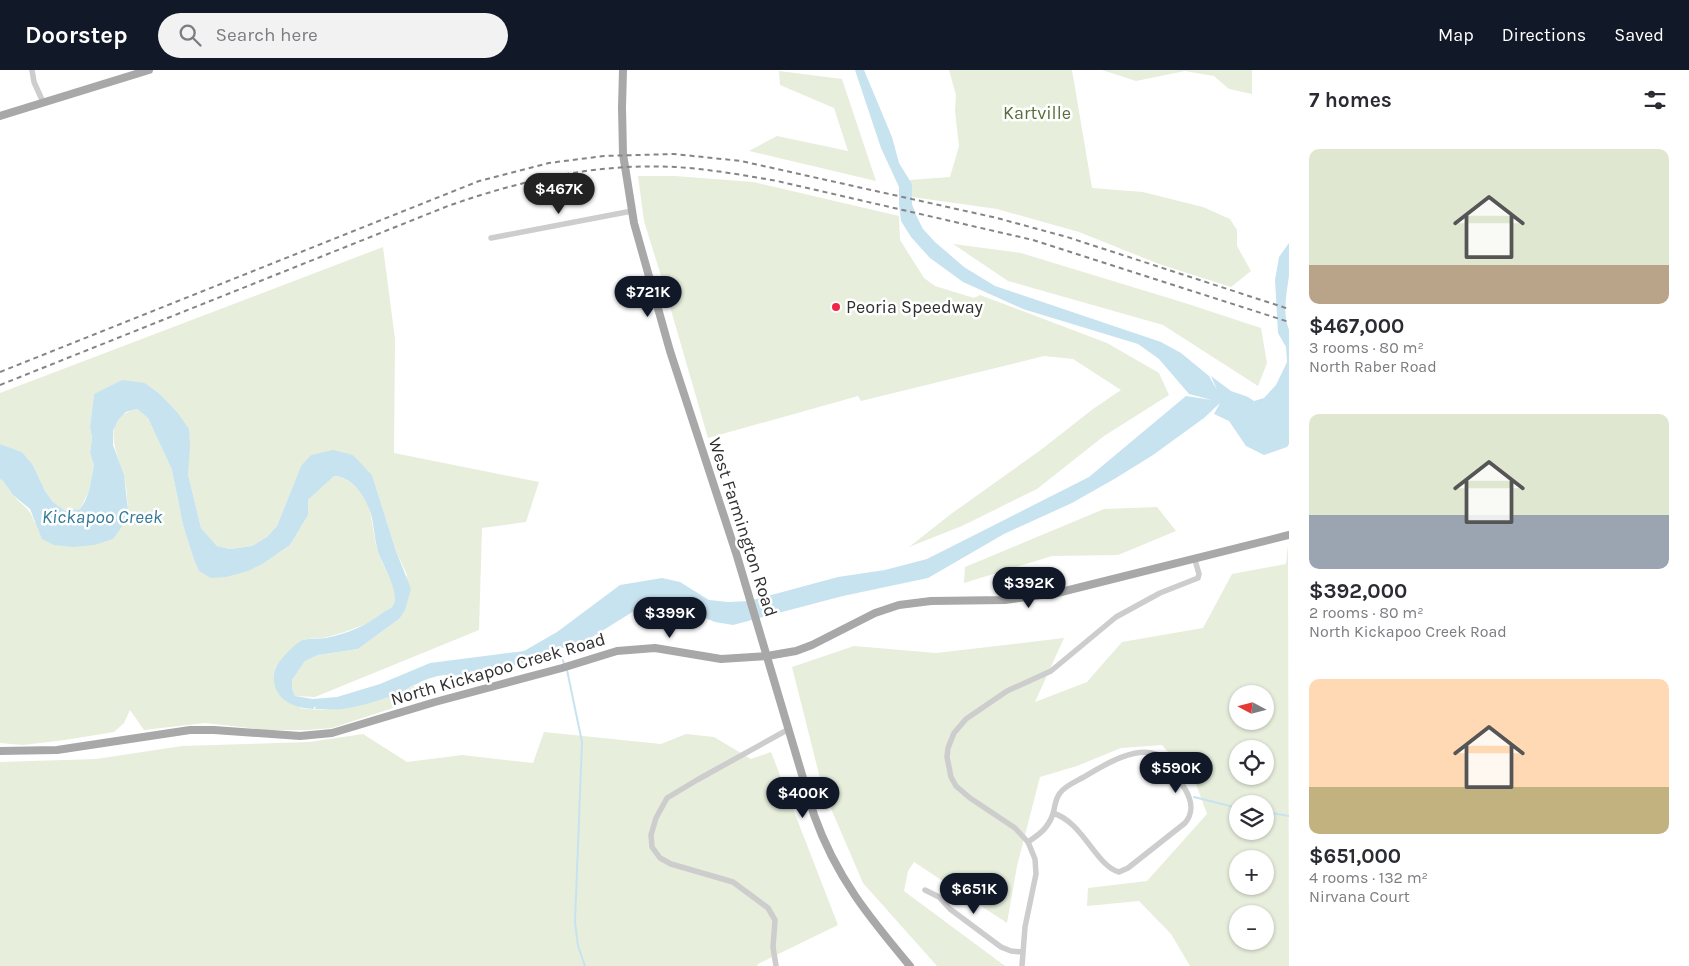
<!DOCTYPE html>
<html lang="en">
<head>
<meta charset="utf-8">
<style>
	:root { --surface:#fff; --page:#f2f2f3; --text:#2b2b33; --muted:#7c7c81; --accent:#111827 }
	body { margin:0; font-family:Karla,sans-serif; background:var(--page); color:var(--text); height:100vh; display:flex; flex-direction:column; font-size:19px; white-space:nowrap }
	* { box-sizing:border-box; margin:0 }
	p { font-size:16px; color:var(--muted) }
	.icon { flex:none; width:28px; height:28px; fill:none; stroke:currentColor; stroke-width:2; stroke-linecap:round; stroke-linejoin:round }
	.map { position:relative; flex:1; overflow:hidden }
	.details { display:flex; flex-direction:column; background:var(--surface); width:400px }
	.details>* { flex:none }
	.needle { width:32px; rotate:277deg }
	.tools { position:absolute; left:1229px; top:615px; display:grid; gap:10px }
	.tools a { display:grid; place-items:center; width:45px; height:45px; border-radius:50%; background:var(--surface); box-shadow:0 1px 4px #0004; font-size:25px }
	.price { position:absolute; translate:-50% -42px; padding:0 11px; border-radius:18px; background:var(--accent); color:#fff; font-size:16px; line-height:32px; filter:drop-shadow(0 1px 2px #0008) }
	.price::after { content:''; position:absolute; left:50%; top:30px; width:15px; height:11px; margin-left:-8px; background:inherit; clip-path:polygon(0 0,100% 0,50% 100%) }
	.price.on { background:#222; color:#fff }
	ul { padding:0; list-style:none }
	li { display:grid; align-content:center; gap:10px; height:265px; padding:0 20px }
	li span { display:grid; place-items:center; height:155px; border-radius:10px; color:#555 }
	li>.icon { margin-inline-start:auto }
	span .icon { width:90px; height:90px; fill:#fffc; stroke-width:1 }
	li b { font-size:21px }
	h2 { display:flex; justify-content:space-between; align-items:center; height:60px; padding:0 20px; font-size:21px }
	header { display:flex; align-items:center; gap:30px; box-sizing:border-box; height:70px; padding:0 25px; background:var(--accent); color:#fff }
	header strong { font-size:24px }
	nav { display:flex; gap:28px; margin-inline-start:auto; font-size:18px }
	.search { width:350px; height:45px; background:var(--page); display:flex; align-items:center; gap:12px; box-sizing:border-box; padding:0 18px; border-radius:28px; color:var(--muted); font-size:19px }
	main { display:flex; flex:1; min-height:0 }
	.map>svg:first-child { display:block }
</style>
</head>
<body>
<header>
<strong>Doorstep</strong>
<div class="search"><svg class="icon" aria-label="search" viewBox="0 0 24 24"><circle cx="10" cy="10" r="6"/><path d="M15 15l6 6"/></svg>Search here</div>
<nav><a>Map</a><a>Directions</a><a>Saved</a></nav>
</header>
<main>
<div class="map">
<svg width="1289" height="896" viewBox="0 0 1289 896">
	<rect width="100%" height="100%" fill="#fff"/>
	<g fill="#e7eedc" fill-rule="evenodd">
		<path d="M949 0H1072L1092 118 1143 122 1203 137 1230 149 1237 160V176L1251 201 1231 217 1159 194 1079 162 997 139 912 127V114L909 110 950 107 959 76 955 41 956 25Z"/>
		<path d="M1102 0H1252V24L1229 19 1214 6 1185 1 1136 11Z"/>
		<path d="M779 1 842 9 876 111 749 81 777 66 848 81 834 38 780 15Z"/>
		<path d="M638 106H675L753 112 899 146 900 170 924 208 935 216 974 228 980 225 1107 273 1159 303 1169 325 1104 366 1037 419 962 456 909 477 951 444 1042 379 1093 339 1121 320 1073 289 1044 286 861 331 858 326 708 368 662 209 644 151Z"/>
		<path d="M953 174 1021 183 1185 233 1261 258 1267 293 1258 316 1163 255 1008 211Z"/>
		<path d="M383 177 395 269 394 383 539 412 526 452 482 458 479 560 315 627 295 626 292 619V610L305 591 318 585 358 579 399 549 407 505 396 481 372 405 353 386 301 396 277 456 267 467 252 476 230 479 217 476 201 458 188 404V391L177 342 160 324 145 313 94 324 90 357 92 368 90 383 94 395 89 421 80 439 65 442 53 432 45 421 33 395 22 382 0 374V323Z"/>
		<path d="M137 339 148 348 172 400 183 455 194 490 199 501 264 493 290 475 308 445V430L334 406C350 407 367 425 370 441 373 455 374 469 378 482 382 496 397 516 395 529 394 547 343 563 328 567 320 569 308 567 302 571 292 577 282 589 275 598L300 638C341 644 378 631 414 616L421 625 390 639 332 658 307 660H266L205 653 144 660 130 640 124 653 114 662 65 670 23 675 0 673V409C6 413 8 419 13 425 24 438 28 435 35 453L128 440C127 428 127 416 123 404 116 380 100 348 137 339Z"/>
		<path d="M1157 437 1176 461 1118 485 1052 486 964 513 965 497 1104 439Z"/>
		<path d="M1288 475 1289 896H1190L1171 864 1139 831 1087 836 1088 818 1147 811 1207 744 1196 714 1162 675 1121 678 1077 696 1040 707 1017 796 1007 853 914 792 908 801 904 821 1005 896H937L863 813 823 720 792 597 854 576 936 583 1064 568 1035 632 1087 612 1122 572 1203 558 1232 504 1286 494ZM1238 624H1265V651H1238ZM1238 679H1265V706H1238ZM1238 734H1265V761H1238ZM1238 789H1265V816H1238ZM1238 844H1265V871H1238Z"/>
		<path d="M544 662 661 674 686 664 714 667 751 689 771 682 838 855 758 894 757 896H0V692L96 689 182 676 309 672 363 664 407 692 462 685 533 693Z"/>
	</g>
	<path fill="#c7e3ef" d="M855 0H864L892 67 899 93 912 114V134L916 145 923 159 935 172 964 197 995 216 1161 272 1181 283 1209 306 1217 320 1211 306 1231 321 1248 327 1254 331 1264 328 1276 315 1287 292 1286 277 1278 263 1275 210 1279 187 1289 173C1289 183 1289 194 1289 205 1287 223 1282 242 1289 260V374L1287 377 1264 385 1246 376 1229 351 1214 344 1220 333 1204 348 1153 385 1116 408 1072 433 1004 464 928 508 843 526 733 555 715 552 693 543 677 530 665 527 650 531 581 574 558 579 542 587 496 601C481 612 461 604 444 605 425 607 411 618 394 625 377 631 359 637 342 639 333 640 323 639 315 639L316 636 313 639C300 638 292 636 282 628 275 621 272 610 275 600 277 592 295 573 303 570 310 568 319 569 326 568 347 564 367 555 384 542 387 540 392 538 393 535 401 524 382 494 378 482 375 471 374 459 372 448 368 430 354 407 334 406L308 430V445L290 475 264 493 248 501 226 507 211 508 199 501 194 490 183 455 172 400 148 348 137 339 126 342 118 350 113 361V375L124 405 128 440 123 455 113 469 94 475 73 477 54 475 42 469 30 439 13 425 3 411 0 409V374L22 382 33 395 45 421 53 432 65 441 80 439 85 431 89 421 94 395 90 383 92 368 90 357 94 324 122 310 145 313 160 324 177 342 189 359 190 377 188 404 201 458 217 476 230 479 252 476 267 467 277 456 301 396 311 385 333 380 353 385 372 405 396 481 411 519 405 540 399 549 358 579 318 585 305 591 292 610V619L295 626 313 629 337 627 380 614 430 593 524 581 557 562 620 515 662 508 680 512 709 530 728 532 749 531 838 507 885 500 927 489 1089 407 1186 326 1212 330 1189 324 1159 289 1138 274 1023 239 963 212 930 188 911 167 901 151 899 134V117L881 78Z"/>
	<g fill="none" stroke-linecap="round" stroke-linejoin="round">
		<g stroke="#c7e3ef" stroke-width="2">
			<path d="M557 579 565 595"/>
			<path d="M567 600 582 672 575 852 578 876 585 896"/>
			<path d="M1194 727 1238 738"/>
			<path d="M1265 742 1289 746"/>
		</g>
		<g stroke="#cdcdcd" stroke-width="5.5">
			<path d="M32 0 34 12 43 32"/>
			<path d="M491 168 632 141"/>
			<path d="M1028 772C1040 764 1048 758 1053 744 1055 737 1055 729 1060 723 1065 716 1075 712 1082 708 1101 697 1133 676 1156 684 1170 689 1177 707 1185 719 1192 731 1194 742 1185 753L1128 798 1119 802C1096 796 1083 752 1053 743"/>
			<path d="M925 820 939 827 950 839 1001 877 1011 881 1022 882"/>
			<path d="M776 896 773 877 775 850 768 838 733 812 671 794 660 788 652 777 651 765 656 748 667 728 697 710 789 659"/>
			<path d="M1022 896 1025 857 1036 804 1035 789 1028 772 1015 758 970 728 956 716 951 707 947 687 948 678 954 663 966 649 1007 621 1051 601 1116 547 1160 523 1198 508 1199 504 1195 490"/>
		</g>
		<g stroke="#a8a8a8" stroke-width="8">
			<path d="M623 0 622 38 623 84 634 153 670 281 737 486 814 745C836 807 869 847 910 896"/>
			<path d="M0 46 149 0"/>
			<path d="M0 681 57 680 190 660H214L300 666 332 663 435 632 562 598 617 581 655 578 721 589 767 586 796 581 812 575 875 543 899 535 931 531 1005 530 1057 523 1289 465"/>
		</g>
		<g stroke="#858585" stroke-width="2" stroke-dasharray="5 4" stroke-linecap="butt">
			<path d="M0 302 479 111 549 93 604 86 674 84 741 91 997 148 1067 167 1289 239"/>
			<path d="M0 315 448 136C522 110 596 93 675 97 709 99 743 105 777 111L1033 170 1289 252"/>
		</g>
	</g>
	<circle fill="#f32546" stroke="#fff" stroke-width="2" cx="836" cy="237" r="5"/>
	<g text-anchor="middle" stroke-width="5" stroke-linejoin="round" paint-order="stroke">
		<g font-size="18" fill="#576f39" stroke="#fff">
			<text x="1037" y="49">Kartville</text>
		</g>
		<g font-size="18" fill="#303030" stroke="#fff" text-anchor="start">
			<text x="846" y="243">Peoria Speedway</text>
		</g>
		<g font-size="18" fill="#303030" stroke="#fff">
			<text transform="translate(743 457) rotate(72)" y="6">West Farmington Road</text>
			<text transform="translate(498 599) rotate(-16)" y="6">North Kickapoo Creek Road</text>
		</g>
		<g font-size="19" font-style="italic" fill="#367b99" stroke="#fff">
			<text x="102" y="453">Kickapoo Creek</text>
		</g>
	</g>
</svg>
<div class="tools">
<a><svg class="needle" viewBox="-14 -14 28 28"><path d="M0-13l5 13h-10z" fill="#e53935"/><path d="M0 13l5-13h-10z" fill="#7c7c81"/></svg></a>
<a><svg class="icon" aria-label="locate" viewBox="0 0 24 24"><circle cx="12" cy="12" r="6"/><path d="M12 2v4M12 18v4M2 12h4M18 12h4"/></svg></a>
<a><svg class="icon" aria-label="layers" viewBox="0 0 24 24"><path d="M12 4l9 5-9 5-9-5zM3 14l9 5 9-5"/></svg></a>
<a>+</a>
<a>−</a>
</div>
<b class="price on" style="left:559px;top:145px">$467K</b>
<b class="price" style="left:648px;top:248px">$721K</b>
<b class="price" style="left:1029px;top:539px">$392K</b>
<b class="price" style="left:670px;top:569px">$399K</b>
<b class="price" style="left:1176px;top:724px">$590K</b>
<b class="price" style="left:803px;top:749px">$400K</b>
<b class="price" style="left:974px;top:845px">$651K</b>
</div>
<section class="details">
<h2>7 homes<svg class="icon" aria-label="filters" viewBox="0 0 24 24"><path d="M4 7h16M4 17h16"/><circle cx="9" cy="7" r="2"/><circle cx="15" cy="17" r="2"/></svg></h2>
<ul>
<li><span style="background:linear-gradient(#dfe7d0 75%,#b9a48a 0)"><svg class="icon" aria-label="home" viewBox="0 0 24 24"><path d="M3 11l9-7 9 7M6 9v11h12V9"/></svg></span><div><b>$467,000</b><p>3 rooms · 80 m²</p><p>North Raber Road</p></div></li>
<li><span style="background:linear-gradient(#dfe7d0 65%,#9aa5b1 0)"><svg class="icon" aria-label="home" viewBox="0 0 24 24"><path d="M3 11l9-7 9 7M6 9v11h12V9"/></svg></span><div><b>$392,000</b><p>2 rooms · 80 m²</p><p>North Kickapoo Creek Road</p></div></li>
<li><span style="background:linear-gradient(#ffd9b3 70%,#c2b280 0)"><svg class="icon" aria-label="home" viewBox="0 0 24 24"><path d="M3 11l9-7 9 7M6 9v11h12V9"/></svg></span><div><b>$651,000</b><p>4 rooms · 132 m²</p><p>Nirvana Court</p></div></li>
</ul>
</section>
</main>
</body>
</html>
